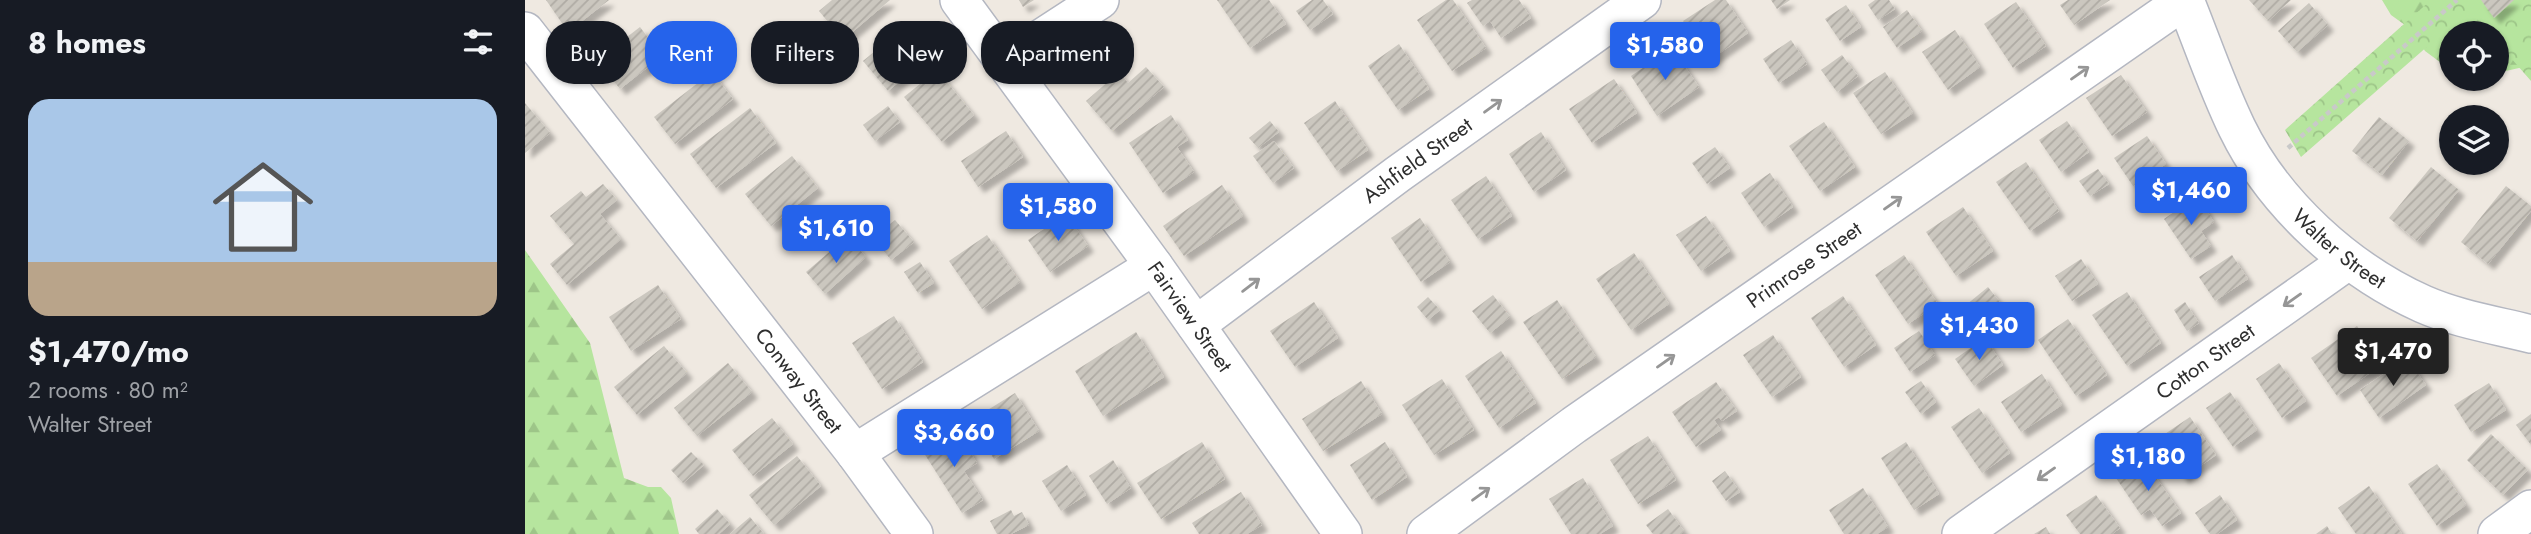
<!DOCTYPE html>
<html lang="en">
<head>
<meta charset="utf-8">
<style>
	:root { --surface:#171b24; --page:#242831; --text:#f1f3f6; --muted:#9ea1a6; --line:#363941; --accent:#2563eb }
	body { margin:0; font-family:Jost,sans-serif; background:var(--page); color:var(--text); height:100vh; display:flex; flex-direction:column; font-size:26px; white-space:nowrap }
	* { box-sizing:border-box; margin:0 }
	p { font-size:23px; color:var(--muted) }
	.icon { flex:none; width:38px; height:38px; fill:none; stroke:currentColor; stroke-width:2; stroke-linecap:round; stroke-linejoin:round }
	.map { position:relative; flex:1; overflow:hidden }
	.side { display:flex; flex-direction:column; background:var(--surface); width:525px }
	.side>* { flex:none }
	.hud { position:absolute; left:21px; top:21px; width:665px; height:63px; display:flex; gap:14px }
	.controls { position:absolute; left:1914px; top:21px; display:grid; gap:14px }
	.controls a { display:grid; place-items:center; width:70px; height:70px; border-radius:50%; background:var(--surface); box-shadow:0 2px 5px #0004; font-size:35px }
	.price { position:absolute; translate:-50% -60px; padding:0 16px; border-radius:7px; background:var(--accent); color:#fff; font-size:23px; line-height:46px; filter:drop-shadow(0 2px 4px #0008) }
	.price::after { content:''; position:absolute; left:50%; top:42px; width:21px; height:16px; margin-left:-10px; background:inherit; clip-path:polygon(0 0,100% 0,50% 100%) }
	.price.current { background:#222; color:#fff }
	ul { padding:0; list-style:none }
	li { display:grid; align-content:center; gap:14px; height:371px; padding:0 28px }
	li+li { border-top:2px solid var(--line) }
	li span { display:grid; place-items:center; height:217px; border-radius:21px; color:#555 }
	li>.icon { margin-inline-start:auto }
	span .icon { width:126px; height:126px; fill:#fffc; stroke-width:1 }
	li b { font-size:30px }
	h2 { display:flex; justify-content:space-between; align-items:center; height:84px; padding:0 28px; font-size:30px }
	.chip { padding:0 24px; border-radius:28px; background:var(--surface); box-shadow:0 2px 5px #0004; font-size:24px; line-height:63px }
	.chip.current { background:var(--accent); color:#fff }
	main { display:flex; flex:1; min-height:0 }
	.map>svg:first-child { display:block }
</style>
</head>
<body>
<main>
<section class="side">
<h2>8 homes<svg class="icon" aria-label="filters" viewBox="0 0 24 24"><path d="M4 7h16M4 17h16"/><circle cx="9" cy="7" r="2"/><circle cx="15" cy="17" r="2"/></svg></h2>
<ul>
<li><span style="background:linear-gradient(#a9c7e8 75%,#b9a48a 0)"><svg class="icon" aria-label="home" viewBox="0 0 24 24"><path d="M3 11l9-7 9 7M6 9v11h12V9"/></svg></span><div><b>$1,470/mo</b><p>2 rooms · 80 m²</p><p>Walter Street</p></div></li>
</ul>
</section>
<div class="map">
<svg width="2006" height="534" viewBox="0 0 2006 534">
	<defs>
		<pattern id="forest-firs" width="22" height="20" patternUnits="userSpaceOnUse" patternTransform="scale(1.75)"><rect width="22" height="20" fill="#b6e59e"/><path d="M5 1l3.5 6h-7zM16 11l3.5 6h-7z" fill="#9dc588"/></pattern>
		<pattern id="park-crowns" width="20" height="18" patternUnits="userSpaceOnUse" patternTransform="scale(1.75)"><rect width="20" height="18" fill="#b6e59e"/><path d="M2 6a3 3 0 1 1 6 0M12 15a3 3 0 1 1 6 0" fill="none" stroke="#9dc588"/></pattern>
		<pattern id="building-hatch" width="6" height="6" patternUnits="userSpaceOnUse" patternTransform="scale(1.75)"><rect width="6" height="6" fill="#cbc7bf"/><path d="M-1 1l2-2M0 6l6-6M5 7l2-2" fill="none" stroke="#afaba4"/></pattern>
		<filter id="shadow"><feDropShadow dx="6" dy="6" stdDeviation="2" flood-color="#0004"/></filter>
	</defs>
	<rect width="100%" height="100%" fill="#efe9e1"/>
	<g fill="url(#forest-firs)">
		<path d="M1857 0H2006V69L1994 68 1972 73V33H1927V71L1900 51 1887 30 1866 15Z"/>
		<path d="M0 250 65 343 99 478 123 487H136L146 498 154 534H0Z"/>
	</g>
	<path fill="url(#park-crowns)" d="M1906 0H2006V81L1972 42V33H1964L1944 10 1776 157 1760 130Z"/>
	<g fill="url(#building-hatch)" filter="url(#shadow)">
		<path d="M21 0H84L43 32Z"/>
		<path d="M307 0H365L318 40 294 11Z"/>
		<path d="M494 0H509L498 7Z"/>
		<path d="M692 0H744L761 24 725 48Z"/>
		<path d="M787 0H798L808 14 785 30 771 11Z"/>
		<path d="M921 0H928L961 48 927 71 892 20Z"/>
		<path d="M947 0H994L1006 18 976 38 965 21 958 26 942 3Z"/>
		<path d="M1190 0H1201L1223 33 1185 60 1158 21Z"/>
		<path d="M1246 0H1265L1252 9Z"/>
		<path d="M1350 0H1364L1370 9 1353 20 1343 5Z"/>
		<path d="M1543 0H1585L1549 25 1535 5Z"/>
		<path d="M1724 0H1766L1743 21Z"/>
		<path d="M1956 0H1989L1969 18Z"/>
		<path d="M1491 2 1521 46 1488 68 1459 24Z"/>
		<path d="M1784 3 1803 25 1772 52 1753 31Z"/>
		<path d="M1321 5 1336 27 1315 41 1300 19Z"/>
		<path d="M1382 10 1397 31 1372 48 1358 27Z"/>
		<path d="M384 23 408 53 363 91 338 61Z"/>
		<path d="M115 27 137 56 95 89 72 60Z"/>
		<path d="M1430 30 1455 67 1423 90 1397 52Z"/>
		<path d="M1266 40 1282 64 1254 83 1238 59Z"/>
		<path d="M874 44 904 89 873 110 843 66Z"/>
		<path d="M1147 48 1174 87 1132 116 1106 76Z"/>
		<path d="M1317 55 1333 76 1312 92 1296 70Z"/>
		<path d="M621 67 639 87 587 131 561 101 594 72 603 83Z"/>
		<path d="M412 70 449 115 417 142 379 97Z"/>
		<path d="M187 72 208 99 150 144 129 117Z"/>
		<path d="M1360 72 1388 113 1356 134 1328 93Z"/>
		<path d="M1596 75 1622 112 1587 136 1561 98Z"/>
		<path d="M1089 79 1112 113 1067 143 1044 109Z"/>
		<path d="M810 101 843 150 812 171 779 123Z"/>
		<path d="M0 103 25 133 0 153Z"/>
		<path d="M363 106 375 122 350 141 338 125Z"/>
		<path d="M225 108 251 143 191 188 165 154Z"/>
		<path d="M646 115 663 140 652 147 669 172 638 193 604 143Z"/>
		<path d="M1854 117 1884 141 1857 175 1827 151Z"/>
		<path d="M745 121 754 132 733 148 724 138Z"/>
		<path d="M1542 121 1564 152 1536 172 1514 140Z"/>
		<path d="M1299 122 1330 167 1295 191 1264 146Z"/>
		<path d="M481 131 498 157 453 187 436 161Z"/>
		<path d="M1016 132 1041 170 1009 192 984 154Z"/>
		<path d="M1622 136 1641 164 1608 186 1589 158Z"/>
		<path d="M749 141 769 168 748 183 728 156Z"/>
		<path d="M1190 147 1205 168 1182 184 1167 163Z"/>
		<path d="M267 156 293 188 246 226 220 194Z"/>
		<path d="M1501 162 1534 211 1505 231 1471 182Z"/>
		<path d="M1906 167 1934 190 1892 241 1864 218Z"/>
		<path d="M1573 169 1584 184 1565 196 1554 181Z"/>
		<path d="M1245 173 1268 207 1239 227 1216 193Z"/>
		<path d="M961 176 987 216 953 239 926 200Z"/>
		<path d="M78 184 92 200 75 214 96 239 42 285 25 264 49 244 25 216 56 191 61 197Z"/>
		<path d="M697 185 718 216 659 256 638 226Z"/>
		<path d="M1981 186 2006 206V211L1963 264 1936 242Z"/>
		<path d="M1672 196 1689 222 1676 231 1686 246 1666 259 1639 219Z"/>
		<path d="M1438 207 1468 251 1431 276 1401 232Z"/>
		<path d="M541 214 563 246 525 272 503 240Z"/>
		<path d="M1181 216 1205 251 1176 271 1151 235Z"/>
		<path d="M895 218 925 262 896 282 866 238Z"/>
		<path d="M370 220 389 242 366 260 348 238Z"/>
		<path d="M462 235 495 282 457 309 424 261Z"/>
		<path d="M323 236 341 257 300 294 281 272Z"/>
		<path d="M1109 253 1144 304 1106 330 1071 279Z"/>
		<path d="M1379 255 1413 304 1383 324 1350 275Z"/>
		<path d="M1707 255 1723 279 1690 301 1674 277Z"/>
		<path d="M1556 259 1573 284 1547 301 1530 276Z"/>
		<path d="M395 262 409 283 393 293 379 272Z"/>
		<path d="M133 285 156 319 106 351 84 317Z"/>
		<path d="M1463 287 1481 310 1460 327 1441 305Z"/>
		<path d="M1602 292 1636 343 1602 366 1567 315Z"/>
		<path d="M968 295 985 317 965 333 947 311Z"/>
		<path d="M1318 296 1351 345 1319 367 1286 318Z"/>
		<path d="M903 297 915 310 903 320 892 307Z"/>
		<path d="M1032 300 1071 357 1037 379 998 322Z"/>
		<path d="M789 302 813 338 770 367 745 331Z"/>
		<path d="M1660 302 1674 323 1662 331 1649 310Z"/>
		<path d="M369 316 398 362 357 389 327 343Z"/>
		<path d="M1543 319 1582 375 1551 396 1513 340Z"/>
		<path d="M1832 326 1858 364 1812 396 1786 358Z"/>
		<path d="M1394 331 1410 355 1385 372 1369 348Z"/>
		<path d="M611 332 639 377 578 416 550 371Z"/>
		<path d="M1248 335 1276 377 1247 397 1218 355Z"/>
		<path d="M1460 338 1478 365 1449 386 1430 359Z"/>
		<path d="M139 346 162 373 112 415 89 387Z"/>
		<path d="M976 351 1011 403 974 428 940 376Z"/>
		<path d="M1882 358 1901 385 1854 418 1835 390Z"/>
		<path d="M203 363 227 392 172 436 149 408Z"/>
		<path d="M1754 363 1781 401 1757 418 1731 379Z"/>
		<path d="M1517 374 1537 405 1496 432 1476 402Z"/>
		<path d="M917 379 949 430 909 455 877 405Z"/>
		<path d="M836 381 857 414 798 451 777 419Z"/>
		<path d="M1396 381 1411 402 1396 414 1380 392Z"/>
		<path d="M1191 382 1212 411 1197 421 1194 417 1189 420 1196 430 1171 447 1147 412Z"/>
		<path d="M1964 383 1981 410 1946 432 1929 405Z"/>
		<path d="M1705 392 1732 430 1708 447 1681 408Z"/>
		<path d="M490 393 514 431 469 459 445 421Z"/>
		<path d="M1454 408 1485 453 1457 473 1426 427Z"/>
		<path d="M2006 414V445L1991 425Z"/>
		<path d="M1665 417 1691 455 1658 478 1631 440Z"/>
		<path d="M247 418 268 444 228 476 207 450Z"/>
		<path d="M431 429 452 463 439 471 458 500 437 513 397 450Z"/>
		<path d="M1966 434 2003 470 1978 495 1942 460Z"/>
		<path d="M1123 436 1151 480 1113 504 1085 460Z"/>
		<path d="M677 442 700 479 636 519 612 483Z"/>
		<path d="M860 442 882 477 847 500 825 465Z"/>
		<path d="M1381 442 1414 494 1389 510 1356 458Z"/>
		<path d="M166 452 179 465 158 483 146 470Z"/>
		<path d="M272 456 296 486 249 525 224 495Z"/>
		<path d="M1618 459 1656 513 1637 526 1625 509 1616 515 1591 478Z"/>
		<path d="M588 460 606 488 582 504 564 476Z"/>
		<path d="M1912 464 1941 505 1912 526 1883 484Z"/>
		<path d="M542 465 561 495 536 511 517 481Z"/>
		<path d="M1200 471 1215 492 1201 501 1187 481Z"/>
		<path d="M1058 478 1088 526 1075 534H1046L1024 499Z"/>
		<path d="M1844 486 1877 534H1831L1813 508Z"/>
		<path d="M1338 488 1363 527 1352 534H1319L1304 510Z"/>
		<path d="M716 492 737 525 722 534H674L667 523Z"/>
		<path d="M1571 495 1595 528 1587 534H1555L1541 515Z"/>
		<path d="M1695 495 1712 520 1692 534H1685L1670 513Z"/>
		<path d="M192 509 205 524 194 534H174L170 529Z"/>
		<path d="M1143 509 1159 531 1156 534H1128L1121 525Z"/>
		<path d="M486 510 489 516 497 512 504 525 486 534H472L465 521Z"/>
		<path d="M225 517 239 534H205Z"/>
		<path d="M1802 526 1807 534H1791Z"/>
		<path d="M1521 527 1525 534H1509Z"/>
	</g>
	<g fill="none" stroke-linecap="round" stroke-linejoin="round">
		<g stroke="#b4b7c1" stroke-width="40">
			<g id="minor">
				<path id="s1" d="M434 0 629 266 818 534"/>
				<path id="s2" d="M1660 0C1677 42 1692 87 1712 128 1749 204 1822 270 1898 304 1932 319 1970 325 2006 334"/>
				<path id="s3" d="M0 31 330 453 629 266"/>
				<path d="M481 61 575 0"/>
				<path id="s4" d="M671 325 873 174 1117 0"/>
				<path d="M330 453 389 534"/>
				<path id="s5" d="M901 534 1049 425 1660 0"/>
				<path id="s6" d="M1436 534 1823 261"/>
				<path d="M1972 534 2006 509"/>
			</g>
		</g>
		<path stroke="#c9c9c9" stroke-width="4.5" stroke-dasharray="5 3.5" stroke-linecap="butt" d="M1763 148 1932 0"/>
		<use href="#minor" stroke="#fff" stroke-width="37"/>
	</g>
	<defs><path id="oneway-shaft" d="M-6 0H5M1.5-3L5.5 0L1.5 3" fill="none" stroke-width="1.6" stroke-linecap="round" stroke-linejoin="round" transform="scale(1.75)"/></defs>
	<g stroke="#969696">
		<use href="#oneway-shaft" transform="translate(1555 73) rotate(-35)"/>
		<use href="#oneway-shaft" transform="translate(968 106) rotate(-36)"/>
		<use href="#oneway-shaft" transform="translate(1368 203) rotate(-35)"/>
		<use href="#oneway-shaft" transform="translate(726 285) rotate(-37)"/>
		<use href="#oneway-shaft" transform="translate(1767 300) rotate(145)"/>
		<use href="#oneway-shaft" transform="translate(1141 361) rotate(-35)"/>
		<use href="#oneway-shaft" transform="translate(1521 474) rotate(145)"/>
		<use href="#oneway-shaft" transform="translate(956 494) rotate(-36)"/>
	</g>
	<g text-anchor="middle" stroke-width="5" stroke-linejoin="round" paint-order="stroke">
		<g font-size="21" fill="#2e2e2e" stroke="#fff">
			<text dy="7" stroke="none"><textPath href="#s4" startOffset="276">Ashfield Street</textPath></text>
			<text dy="7" stroke="none"><textPath href="#s2" startOffset="298">Walter Street</textPath></text>
			<text dy="7" stroke="none"><textPath href="#s5" startOffset="464">Primrose Street</textPath></text>
			<text dy="7" stroke="none"><textPath href="#s1" startOffset="392">Fairview Street</textPath></text>
			<text dy="7" stroke="none"><textPath href="#s6" startOffset="299">Cotton Street</textPath></text>
			<text dy="7" stroke="none"><textPath href="#s3" startOffset="444">Conway Street</textPath></text>
		</g>
	</g>
</svg>
<div class="controls">
<a><svg class="icon" aria-label="locate" viewBox="0 0 24 24"><circle cx="12" cy="12" r="6"/><path d="M12 2v4M12 18v4M2 12h4M18 12h4"/></svg></a>
<a><svg class="icon" aria-label="layers" viewBox="0 0 24 24"><path d="M12 4l9 5-9 5-9-5zM3 14l9 5 9-5"/></svg></a>
</div>
<b class="price" style="left:1140px;top:82px">$1,580</b>
<b class="price" style="left:1666px;top:227px">$1,460</b>
<b class="price" style="left:533px;top:243px">$1,580</b>
<b class="price" style="left:311px;top:265px">$1,610</b>
<b class="price" style="left:1454px;top:362px">$1,430</b>
<b class="price current" style="left:1868px;top:388px">$1,470</b>
<b class="price" style="left:429px;top:469px">$3,660</b>
<b class="price" style="left:1623px;top:493px">$1,180</b>
<div class="hud">
<a class="chip">Buy</a>
<a class="chip current">Rent</a>
<a class="chip">Filters</a>
<a class="chip">New</a>
<a class="chip">Apartment</a>
</div>
</div>
</main>
</body>
</html>
